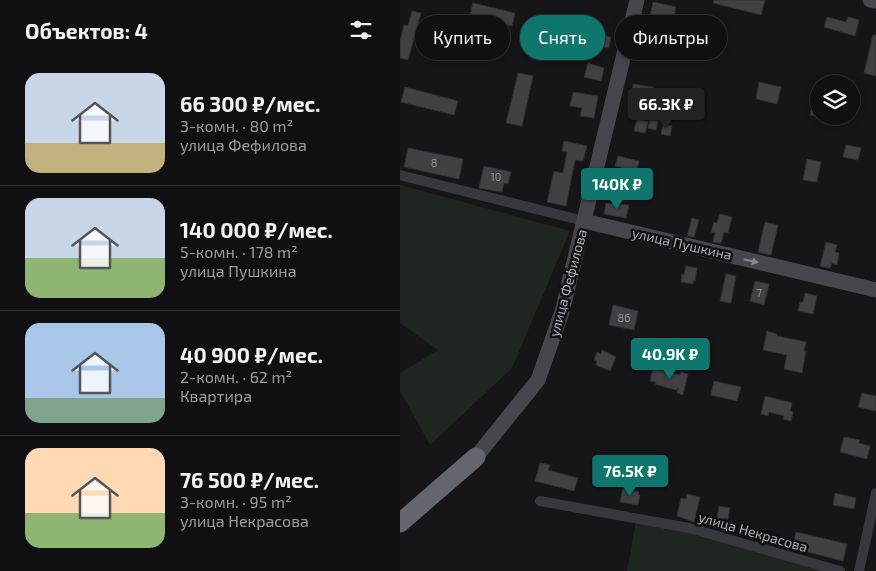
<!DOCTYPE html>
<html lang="ru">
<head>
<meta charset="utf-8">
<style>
	:root { --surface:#101012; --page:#19191b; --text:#f1f3f6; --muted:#9c9d9f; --line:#303032; --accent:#0f766e }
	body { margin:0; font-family:"Exo 2",sans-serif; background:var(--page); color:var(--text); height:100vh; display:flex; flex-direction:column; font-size:19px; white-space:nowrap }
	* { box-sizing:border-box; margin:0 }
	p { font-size:16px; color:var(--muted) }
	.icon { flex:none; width:28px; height:28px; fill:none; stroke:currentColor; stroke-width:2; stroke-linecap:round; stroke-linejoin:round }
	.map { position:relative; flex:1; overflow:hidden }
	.details { display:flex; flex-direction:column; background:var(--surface); width:400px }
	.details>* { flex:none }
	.top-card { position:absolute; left:15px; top:15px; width:385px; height:45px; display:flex; gap:10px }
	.fabs { position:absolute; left:410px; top:75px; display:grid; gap:10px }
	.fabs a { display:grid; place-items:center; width:50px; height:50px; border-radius:50%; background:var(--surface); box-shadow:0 2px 8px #0003,0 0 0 1px var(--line); font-size:25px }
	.price { position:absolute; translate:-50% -42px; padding:0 11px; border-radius:5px; background:var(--accent); color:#fff; font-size:16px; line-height:32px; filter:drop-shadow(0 1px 2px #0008) }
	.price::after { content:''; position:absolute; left:50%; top:30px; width:15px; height:11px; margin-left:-8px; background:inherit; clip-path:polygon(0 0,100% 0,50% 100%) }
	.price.current { background:#222; color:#fff }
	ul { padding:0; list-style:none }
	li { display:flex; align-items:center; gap:15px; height:125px; padding:0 25px }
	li+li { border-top:1px solid var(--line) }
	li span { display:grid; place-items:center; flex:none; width:140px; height:100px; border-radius:15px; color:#555 }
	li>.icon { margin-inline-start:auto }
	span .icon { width:60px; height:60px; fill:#fffc; stroke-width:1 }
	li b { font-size:21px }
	h2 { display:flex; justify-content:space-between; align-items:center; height:60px; padding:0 25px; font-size:21px }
	.chip { padding:0 18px; border-radius:22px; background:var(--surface); box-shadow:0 2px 8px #0003,0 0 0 1px var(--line); font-size:18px; line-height:45px }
	.chip.current { background:var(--accent); color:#fff }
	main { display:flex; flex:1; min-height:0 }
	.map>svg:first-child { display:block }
</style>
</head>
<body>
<main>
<section class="details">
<h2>Объектов: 4<svg class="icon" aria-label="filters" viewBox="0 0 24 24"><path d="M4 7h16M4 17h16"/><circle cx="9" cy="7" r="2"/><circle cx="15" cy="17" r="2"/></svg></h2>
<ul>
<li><span style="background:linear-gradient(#c9d6e8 70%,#c2b280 0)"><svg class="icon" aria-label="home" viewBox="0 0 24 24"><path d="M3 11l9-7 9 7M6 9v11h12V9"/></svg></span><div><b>66 300 ₽/мес.</b><p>3-комн. · 80 m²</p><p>улица Фефилова</p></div></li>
<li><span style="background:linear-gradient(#c9d6e8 60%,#8fb573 0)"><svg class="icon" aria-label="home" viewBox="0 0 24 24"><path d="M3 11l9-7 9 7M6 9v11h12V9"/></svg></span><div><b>140 000 ₽/мес.</b><p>5-комн. · 178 m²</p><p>улица Пушкина</p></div></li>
<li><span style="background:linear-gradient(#a9c7e8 75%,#7fa58c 0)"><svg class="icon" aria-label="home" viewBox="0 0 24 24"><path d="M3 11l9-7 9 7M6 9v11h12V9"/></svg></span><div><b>40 900 ₽/мес.</b><p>2-комн. · 62 m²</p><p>Квартира</p></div></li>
<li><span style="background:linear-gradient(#ffd9b3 65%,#8fb573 0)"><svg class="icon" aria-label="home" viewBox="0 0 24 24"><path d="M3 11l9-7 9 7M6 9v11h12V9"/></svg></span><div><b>76 500 ₽/мес.</b><p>3-комн. · 95 m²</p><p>улица Некрасова</p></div></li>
</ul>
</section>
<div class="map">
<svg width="476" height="571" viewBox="0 0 476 571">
	<rect width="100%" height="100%" fill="#161618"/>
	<g fill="#1e261f">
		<path d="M0 185 170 231 112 368 30 445 0 391V373L38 350 0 323Z"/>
		<path d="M236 521 406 560 428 571H227Z"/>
	</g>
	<g fill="#404145" stroke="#303034">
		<path d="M314 0H365L361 15 313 3Z"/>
		<path d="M253 2 276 7 272 25 253 21 254 17 250 16Z"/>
		<path d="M73 3 115 13 112 26 70 16Z"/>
		<path d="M12 11 21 13 8 60 0 58V41L4 25 8 26Z"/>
		<path d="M427 17 446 22 448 17 459 20 455 36 424 27Z"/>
		<path d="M197 33 211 37 209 48 194 45Z"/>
		<path d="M473 35H476V76L464 73Z"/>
		<path d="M243 41 255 43 256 41 264 43 262 55 241 50Z"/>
		<path d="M188 63 204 68 201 81 184 77Z"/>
		<path d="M118 73 133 76 122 126 106 123Z"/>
		<path d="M359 82 381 87 377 104 356 99Z"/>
		<path d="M233 84 253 87 251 96 232 92Z"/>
		<path d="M5 87 58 101 54 115 1 102Z"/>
		<path d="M416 91 419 92V117L410 115Z"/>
		<path d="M173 92 198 96 194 118 180 116 182 108 170 106Z"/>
		<path d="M237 119 248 122 245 133 234 131Z"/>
		<path d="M250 120 258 121 256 130 248 128Z"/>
		<path d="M263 124 272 126 270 136 261 134Z"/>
		<path d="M164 141 187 146 183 161 175 160 166 206 147 202 154 171 163 173 167 152 162 151Z"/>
		<path d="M446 145 461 148 458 160 443 157Z"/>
		<path d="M8 148 63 159 59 179 4 167Z"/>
		<path d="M218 156 239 161 237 171 233 170 232 174 221 171V167L215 166Z"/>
		<path d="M407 159 421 162 417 182 403 180Z"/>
		<path d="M84 166 111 172 108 184 104 183 102 192 79 188Z"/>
		<path d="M206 203 229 205 226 218 204 214Z"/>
		<path d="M320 214 332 217 328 233 324 232 321 243 313 242 315 233 311 232 314 222 317 223Z"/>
		<path d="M292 218 299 220 294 237 287 236Z"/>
		<path d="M365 222 378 225 371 255 358 252Z"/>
		<path d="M426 242 437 245 435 252 439 253 437 265 432 263 430 268 420 266Z"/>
		<path d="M286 266 297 268 295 281H293V284L281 282 282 274 284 275Z"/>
		<path d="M326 274 336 276 331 303 320 301Z"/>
		<path d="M355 281 369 284 364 305 350 301Z"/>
		<path d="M405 293 417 296 413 314 398 311 400 302H403Z"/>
		<path d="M213 305 238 311 234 330 209 325Z"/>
		<path d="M367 331 377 334V336L406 342 404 351H406L402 373 384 369 387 355 363 350Z"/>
		<path d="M202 350 216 357 210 371 196 365 197 361 194 360 197 352 201 354Z"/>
		<path d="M253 369 280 375 281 372 288 374 283 395 277 393 278 388 277 390 268 388 255 384 256 382 250 381Z"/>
		<path d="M314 381 341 387 337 401 311 395Z"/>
		<path d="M462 393 476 396V411L458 407Z"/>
		<path d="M365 396 392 403 390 411 393 412 391 421 383 419 384 416 369 412 368 416 361 414Z"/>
		<path d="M444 437 460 440 459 443 470 446 467 459 440 452Z"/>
		<path d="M140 463 150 465 148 470 178 478 174 491 135 481Z"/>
		<path d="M223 488 239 492 238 495H240L238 505 220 502Z"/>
		<path d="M435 493 456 498 454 509 433 505Z"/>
		<path d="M287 494 300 497 294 522 277 516 281 498 286 499Z"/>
		<path d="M319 506 330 508 328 519 324 518 322 529 315 528Z"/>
		<path d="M396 532 447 544 443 561 392 548Z"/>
	</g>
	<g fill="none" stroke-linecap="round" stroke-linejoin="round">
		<g stroke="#37383d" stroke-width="10">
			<path d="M0 175 184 221"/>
			<path d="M140 501 289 528 440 571"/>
			<path d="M459 571 476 493"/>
		</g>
		<g stroke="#45474d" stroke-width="15">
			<path d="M470 0 476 1"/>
			<path d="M184 221 476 290"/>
			<path d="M76 457 138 380 162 312 237 0"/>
		</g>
		<path stroke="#63666e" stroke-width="19" d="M0 523 76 457"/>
	</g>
	<defs><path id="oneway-solid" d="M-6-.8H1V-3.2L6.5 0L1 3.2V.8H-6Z" transform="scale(1.25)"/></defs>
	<use fill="#858993" href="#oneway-solid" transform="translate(351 261) rotate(13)"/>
	<g text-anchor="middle" stroke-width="5" stroke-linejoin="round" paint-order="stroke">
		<g font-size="11" fill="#8e929b">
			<text x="34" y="167">8</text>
			<text x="96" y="181">10</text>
			<text x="359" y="297">7</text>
			<text x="224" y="322">86</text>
		</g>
		<g font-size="14" fill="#a8adb8" stroke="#111113">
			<text transform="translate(282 244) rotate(13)" y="5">улица Пушкина</text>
			<text transform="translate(168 283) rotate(-75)" y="5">улица Фефилова</text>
			<text transform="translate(353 532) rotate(16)" y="5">улица Некрасова</text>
		</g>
	</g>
</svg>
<div class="fabs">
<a><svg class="icon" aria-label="layers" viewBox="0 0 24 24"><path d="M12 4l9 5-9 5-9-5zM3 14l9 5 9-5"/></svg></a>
</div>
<b class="price current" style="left:266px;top:130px">66.3K ₽</b>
<b class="price" style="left:217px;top:210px">140K ₽</b>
<b class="price" style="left:270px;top:380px">40.9K ₽</b>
<b class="price" style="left:230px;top:497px">76.5K ₽</b>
<div class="top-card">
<a class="chip">Купить</a>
<a class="chip current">Снять</a>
<a class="chip">Фильтры</a>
</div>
</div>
</main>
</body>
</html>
